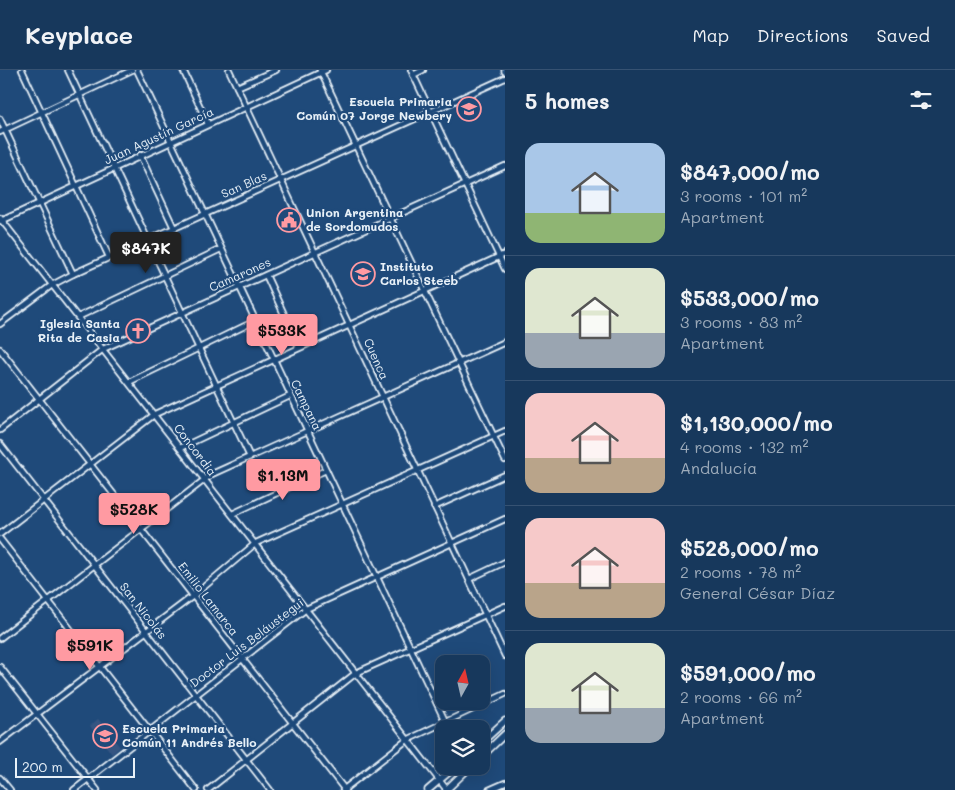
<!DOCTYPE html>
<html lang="en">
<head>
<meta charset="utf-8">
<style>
	:root { --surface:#17385c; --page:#203f62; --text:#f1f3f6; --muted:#9eacbb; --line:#365272; --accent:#ff9aa2 }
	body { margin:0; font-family:Mali,sans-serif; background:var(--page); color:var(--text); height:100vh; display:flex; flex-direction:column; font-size:19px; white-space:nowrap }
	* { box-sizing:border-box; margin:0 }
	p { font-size:16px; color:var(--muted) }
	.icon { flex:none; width:28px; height:28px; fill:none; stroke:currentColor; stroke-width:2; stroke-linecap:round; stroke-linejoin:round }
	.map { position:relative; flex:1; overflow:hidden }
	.sheet { display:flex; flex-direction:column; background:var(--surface); width:450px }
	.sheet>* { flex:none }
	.needle { width:32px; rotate:8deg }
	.fabs { position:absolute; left:435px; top:585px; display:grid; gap:10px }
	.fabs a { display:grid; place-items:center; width:55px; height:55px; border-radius:10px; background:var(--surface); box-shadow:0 5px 20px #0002,0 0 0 1px var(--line); font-size:25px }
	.scale { position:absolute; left:15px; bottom:12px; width:120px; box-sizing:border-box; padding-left:5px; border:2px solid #e8f1f8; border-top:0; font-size:14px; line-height:18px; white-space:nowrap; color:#e8f1f8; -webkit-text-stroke:4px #1f4a7a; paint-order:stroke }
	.price { position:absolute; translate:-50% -42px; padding:0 11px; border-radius:5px; background:var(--accent); color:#111; font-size:16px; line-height:32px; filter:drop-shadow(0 1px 2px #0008) }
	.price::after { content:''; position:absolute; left:50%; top:30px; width:15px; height:11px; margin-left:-8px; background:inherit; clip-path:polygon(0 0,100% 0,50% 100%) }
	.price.selected { background:#222; color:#fff }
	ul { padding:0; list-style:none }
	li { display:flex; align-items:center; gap:15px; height:125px; padding:0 20px }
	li+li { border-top:1px solid var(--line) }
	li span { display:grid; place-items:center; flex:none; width:140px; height:100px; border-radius:15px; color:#555 }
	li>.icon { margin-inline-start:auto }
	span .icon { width:60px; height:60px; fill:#fffc; stroke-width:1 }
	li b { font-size:21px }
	h2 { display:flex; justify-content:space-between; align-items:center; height:60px; padding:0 20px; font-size:21px }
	header { display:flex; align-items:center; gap:30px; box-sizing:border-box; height:70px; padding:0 25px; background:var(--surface); border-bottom:1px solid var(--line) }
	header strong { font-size:24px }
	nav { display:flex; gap:28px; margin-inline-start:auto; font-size:18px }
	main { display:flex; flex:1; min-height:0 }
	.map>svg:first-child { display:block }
</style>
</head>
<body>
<header>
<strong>Keyplace</strong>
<nav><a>Map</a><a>Directions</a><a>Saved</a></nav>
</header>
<main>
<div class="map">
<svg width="505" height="720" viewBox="0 0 505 720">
	<rect width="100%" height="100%" fill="#1f4a7a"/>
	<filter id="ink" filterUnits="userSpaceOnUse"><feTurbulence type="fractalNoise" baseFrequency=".02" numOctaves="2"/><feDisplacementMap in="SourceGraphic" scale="10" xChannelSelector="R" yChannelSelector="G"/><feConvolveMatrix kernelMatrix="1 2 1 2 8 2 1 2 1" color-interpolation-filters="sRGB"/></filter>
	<g filter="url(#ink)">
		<path fill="#355582" d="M98 649 120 677 112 684 90 656Z"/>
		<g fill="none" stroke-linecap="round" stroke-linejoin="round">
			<g stroke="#e8f1f8" stroke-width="8">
				<g id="minor">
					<path d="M22 0 109 187"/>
					<path d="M68 0 250 387"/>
					<path d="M137 0 445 651"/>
					<path d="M183 0 208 54"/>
					<path d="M229 0 505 586"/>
					<path d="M320 0 505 390"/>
					<path d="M411 0 505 199"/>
					<path d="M413 5 423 0"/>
					<path d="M237 17 276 0"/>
					<path d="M0 49 73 204"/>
					<path d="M0 62 132 0"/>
					<path d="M140 85 174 158"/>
					<path d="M0 148 447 720"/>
					<path d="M1 151 326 0"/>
					<path d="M266 205 299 277"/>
					<path d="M78 247 221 179"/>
					<path d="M0 254 52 215 73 204 505 8"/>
					<path d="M0 279 345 720"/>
					<path d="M129 312 255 251"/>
					<path d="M0 360 103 279 505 96"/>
					<path d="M0 374 270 720"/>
					<path d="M180 378 290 326"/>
					<path d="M434 437 505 405"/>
					<path d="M232 444 326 400"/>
					<path d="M0 464 155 344 505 184"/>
					<path d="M0 469 196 720"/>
					<path d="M469 509 505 492"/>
					<path d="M0 568 212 404 505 272"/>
					<path d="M0 597 97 720"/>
					<path d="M0 672 193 526 256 473 505 361"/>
					<path d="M0 708 10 720"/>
					<path d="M74 720 306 539 505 449"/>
					<path d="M208 720 356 603 505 536"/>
					<path d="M343 720 407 670 505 624"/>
					<path d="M489 720 505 713"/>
				</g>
			</g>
			<g stroke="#e8f1f8" stroke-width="9">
				<g id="major">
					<path d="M505 0V1"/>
					<path d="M481 673 505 651"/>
					<path d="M481 687 505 664"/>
					<path d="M428 720 456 696"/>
					<path d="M446 720 471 696"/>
				</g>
			</g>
			<use href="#minor" stroke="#1f4a7a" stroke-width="4.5"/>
			<use href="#major" stroke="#1f4a7a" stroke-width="5.5"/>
		</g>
	</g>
	<defs>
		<g id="school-ring" transform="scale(1.25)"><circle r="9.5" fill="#1f4a7a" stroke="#ff9aa2" stroke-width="1.5"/><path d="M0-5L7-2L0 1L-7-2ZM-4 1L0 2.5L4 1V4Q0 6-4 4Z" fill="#ff9aa2"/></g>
		<g id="civic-ring" transform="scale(1.25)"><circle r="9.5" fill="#1f4a7a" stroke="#ff9aa2" stroke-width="1.5"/><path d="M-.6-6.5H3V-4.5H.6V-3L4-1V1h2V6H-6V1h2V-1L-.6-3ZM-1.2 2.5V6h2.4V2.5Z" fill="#ff9aa2"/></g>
		<g id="church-ring" transform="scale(1.25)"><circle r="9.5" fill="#1f4a7a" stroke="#ff9aa2" stroke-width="1.5"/><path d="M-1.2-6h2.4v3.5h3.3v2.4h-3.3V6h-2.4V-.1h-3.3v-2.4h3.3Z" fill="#ff9aa2"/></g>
	</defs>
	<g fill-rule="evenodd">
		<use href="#school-ring" x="469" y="39"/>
		<use href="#civic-ring" x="289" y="150"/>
		<use href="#school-ring" x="363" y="204"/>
		<use href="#church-ring" x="138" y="261"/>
		<use href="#school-ring" x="105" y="666"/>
	</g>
	<g text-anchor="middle" stroke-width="4.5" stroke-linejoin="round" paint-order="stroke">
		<g font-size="12" font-weight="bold" fill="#e8f1f8" stroke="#1f4a7a" text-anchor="start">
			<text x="452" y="36" text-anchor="end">Escuela Primaria<tspan x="452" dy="14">Común 07 Jorge Newbery</tspan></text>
			<text x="306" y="147">Union Argentina<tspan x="306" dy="14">de Sordomudos</tspan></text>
			<text x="380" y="201">Instituto<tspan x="380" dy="14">Carlos Steeb</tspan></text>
			<text x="120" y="258" text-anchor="end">Iglesia Santa<tspan x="120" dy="14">Rita de Casia</tspan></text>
			<text x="122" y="663">Escuela Primaria<tspan x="122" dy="14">Común 11 Andrés Bello</tspan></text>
		</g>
		<g font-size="12" fill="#e8f1f8" stroke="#1f4a7a">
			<text transform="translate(159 66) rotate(-25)" y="4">Juan Agustín García</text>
			<text transform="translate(244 115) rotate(-24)" y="4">San Blas</text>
			<text transform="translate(240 205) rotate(-24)" y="4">Camarones</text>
			<text transform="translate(376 289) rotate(66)" y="4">Cuenca</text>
			<text transform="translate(306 335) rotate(64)" y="4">Campana</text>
			<text transform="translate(195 380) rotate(53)" y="4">Concordia</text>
			<text transform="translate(208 529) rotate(52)" y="4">Emilio Lamarca</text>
			<text transform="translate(143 541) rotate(52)" y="4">San Nicolás</text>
			<text transform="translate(247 573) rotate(-37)" y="4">Doctor Luis Beláustegui</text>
		</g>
	</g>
</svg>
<div class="fabs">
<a><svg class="needle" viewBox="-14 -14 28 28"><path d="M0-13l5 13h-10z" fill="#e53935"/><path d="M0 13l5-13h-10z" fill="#9eacbb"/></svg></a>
<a><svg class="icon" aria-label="layers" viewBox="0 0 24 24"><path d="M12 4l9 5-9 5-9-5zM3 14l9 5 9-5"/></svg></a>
</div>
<div class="scale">200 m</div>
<b class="price selected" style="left:146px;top:204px">$847K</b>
<b class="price" style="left:282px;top:286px">$533K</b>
<b class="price" style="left:283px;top:431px">$1.13M</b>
<b class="price" style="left:134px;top:465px">$528K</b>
<b class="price" style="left:90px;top:601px">$591K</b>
</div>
<section class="sheet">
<h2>5 homes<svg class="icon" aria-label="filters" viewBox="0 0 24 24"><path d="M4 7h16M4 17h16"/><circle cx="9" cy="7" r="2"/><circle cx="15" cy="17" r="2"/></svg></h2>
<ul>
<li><span style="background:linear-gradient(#a9c7e8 70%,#8fb573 0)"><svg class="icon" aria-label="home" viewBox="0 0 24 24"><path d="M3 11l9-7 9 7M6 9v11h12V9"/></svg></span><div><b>$847,000/mo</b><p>3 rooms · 101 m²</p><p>Apartment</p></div></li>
<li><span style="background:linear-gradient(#dfe7d0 65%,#9aa5b1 0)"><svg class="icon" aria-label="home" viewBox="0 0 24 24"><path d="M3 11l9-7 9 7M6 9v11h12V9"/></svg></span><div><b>$533,000/mo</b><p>3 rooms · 83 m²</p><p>Apartment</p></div></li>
<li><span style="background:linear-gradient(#f6c9c9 65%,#b9a48a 0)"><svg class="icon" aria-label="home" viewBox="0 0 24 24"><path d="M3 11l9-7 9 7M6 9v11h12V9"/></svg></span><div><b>$1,130,000/mo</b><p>4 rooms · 132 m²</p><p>Andalucía</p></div></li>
<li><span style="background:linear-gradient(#f6c9c9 65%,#b9a48a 0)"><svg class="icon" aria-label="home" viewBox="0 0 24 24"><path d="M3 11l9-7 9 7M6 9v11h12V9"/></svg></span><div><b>$528,000/mo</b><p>2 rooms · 78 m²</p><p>General César Díaz</p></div></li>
<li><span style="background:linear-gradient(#dfe7d0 65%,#9aa5b1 0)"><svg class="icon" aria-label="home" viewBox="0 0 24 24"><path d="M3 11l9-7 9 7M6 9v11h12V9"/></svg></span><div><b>$591,000/mo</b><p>2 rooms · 66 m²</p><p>Apartment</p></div></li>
</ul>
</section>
</main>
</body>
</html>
